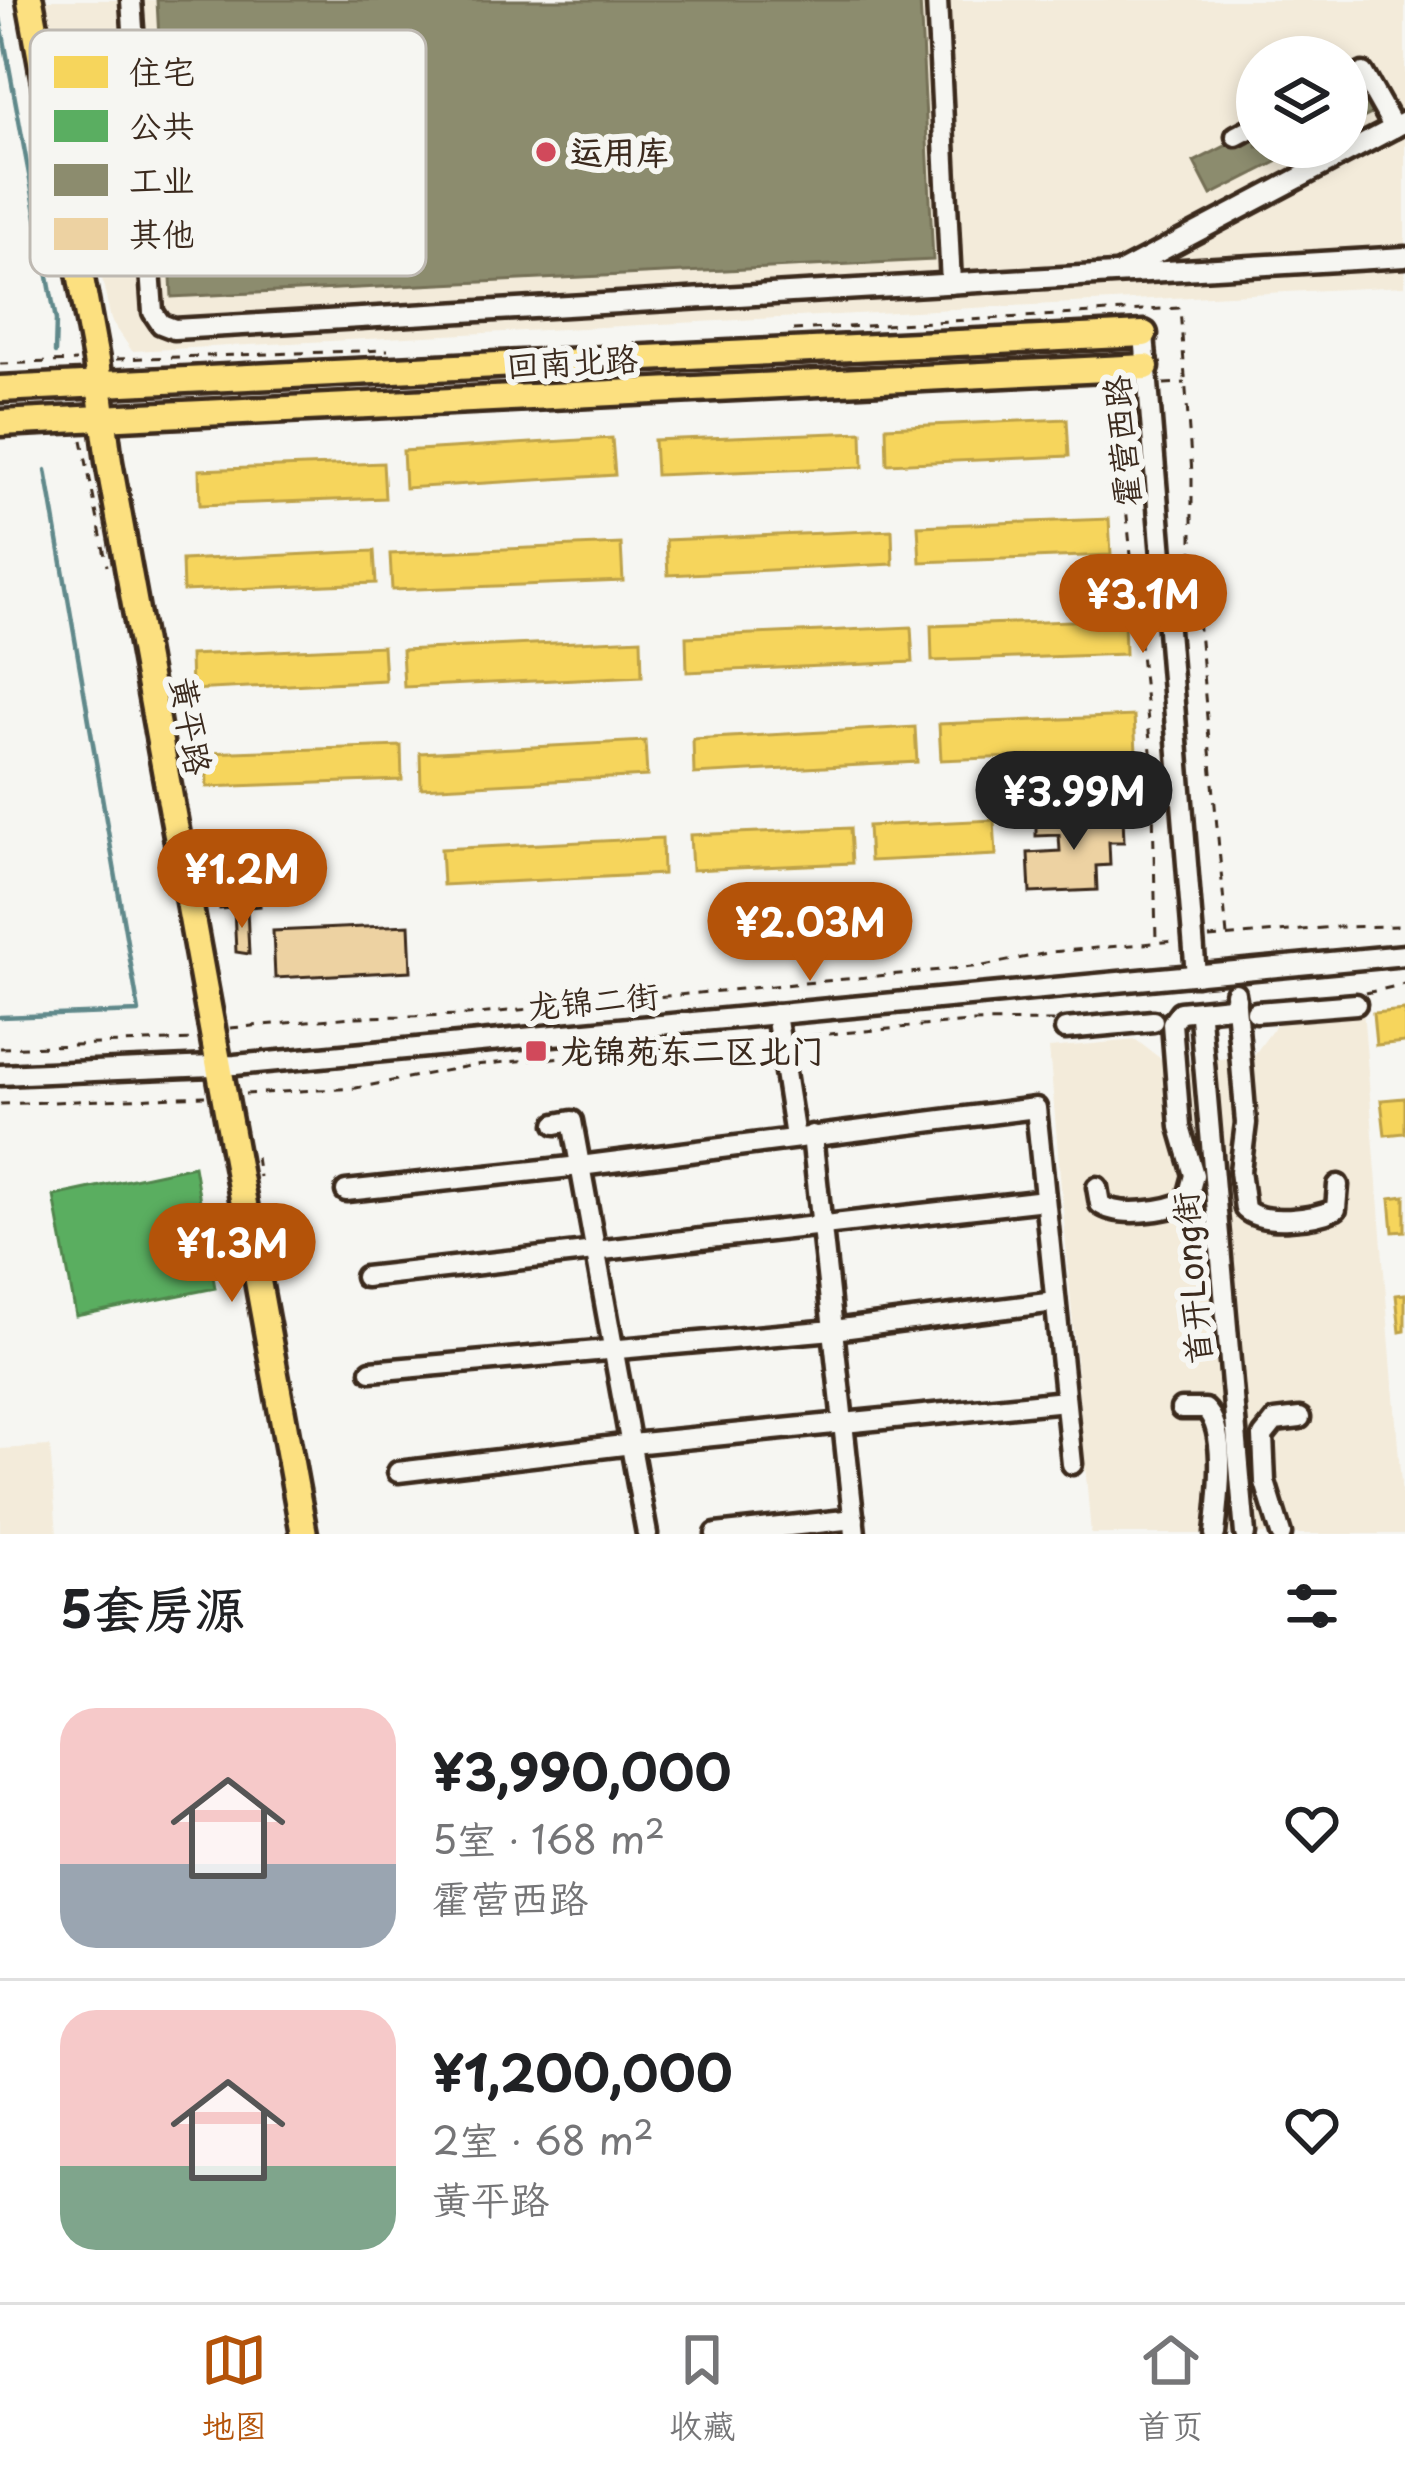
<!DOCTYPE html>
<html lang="zh">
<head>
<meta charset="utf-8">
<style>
	:root { --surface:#fff; --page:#f6f6f6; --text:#202124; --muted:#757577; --line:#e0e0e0; --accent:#b45309 }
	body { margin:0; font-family:"Playpen Sans","LXGW WenKai TC",sans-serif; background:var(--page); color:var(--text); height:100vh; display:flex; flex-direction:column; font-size:45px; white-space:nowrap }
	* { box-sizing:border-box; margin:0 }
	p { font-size:39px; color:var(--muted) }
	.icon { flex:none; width:66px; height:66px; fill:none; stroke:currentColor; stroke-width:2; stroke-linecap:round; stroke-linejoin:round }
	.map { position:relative; height:1534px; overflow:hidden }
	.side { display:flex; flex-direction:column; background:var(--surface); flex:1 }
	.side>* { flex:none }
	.controls { position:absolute; left:1236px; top:36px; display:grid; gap:24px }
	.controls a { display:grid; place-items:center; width:132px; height:132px; border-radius:50%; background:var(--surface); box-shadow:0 6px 18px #0003; font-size:60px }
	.price { position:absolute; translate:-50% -102px; padding:0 27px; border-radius:42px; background:var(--accent); color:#fff; font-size:39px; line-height:78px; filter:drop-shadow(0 3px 6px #0008) }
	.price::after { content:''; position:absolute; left:50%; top:72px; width:36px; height:27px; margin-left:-18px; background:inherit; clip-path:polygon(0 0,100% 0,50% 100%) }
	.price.on { background:#222; color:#fff }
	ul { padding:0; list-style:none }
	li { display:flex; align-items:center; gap:36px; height:300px; padding:0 60px }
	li+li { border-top:3px solid var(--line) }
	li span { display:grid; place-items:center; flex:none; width:336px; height:240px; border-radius:36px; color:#555 }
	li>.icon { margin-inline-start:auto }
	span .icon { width:144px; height:144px; fill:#fffc; stroke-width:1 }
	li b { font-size:51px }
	h2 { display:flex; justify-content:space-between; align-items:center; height:144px; padding:0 60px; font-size:51px }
	.menu { display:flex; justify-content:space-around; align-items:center; height:168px; border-top:3px solid var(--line); background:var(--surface); font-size:33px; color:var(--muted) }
	.menu a { display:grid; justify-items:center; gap:6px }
	.menu .on { color:var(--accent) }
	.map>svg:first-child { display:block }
</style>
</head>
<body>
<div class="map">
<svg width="1405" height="1534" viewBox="0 0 1405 1534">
	<rect width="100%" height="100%" fill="#f6f6f2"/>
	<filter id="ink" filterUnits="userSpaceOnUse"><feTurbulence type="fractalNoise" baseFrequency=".00833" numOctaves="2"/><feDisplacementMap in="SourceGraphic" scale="24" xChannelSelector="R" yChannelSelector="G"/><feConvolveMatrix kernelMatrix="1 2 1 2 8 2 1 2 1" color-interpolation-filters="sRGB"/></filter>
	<g filter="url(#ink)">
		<g fill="#f3ebda" fill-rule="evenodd">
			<path d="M41 0H1405V286L132 351 111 320ZM1257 57H1347V147H1257Z"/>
			<path d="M1363 1009 1405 1534H1091L1049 1048 1136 1040 1169 1065 1254 1055 1282 1017Z"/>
			<path d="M50 1446 57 1534H0V1449Z"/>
		</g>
		<g fill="#f6d55c" stroke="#bea249" stroke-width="3">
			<path d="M1067 419 1069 456 887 464 886 427Z"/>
			<path d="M862 432 863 467 656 475 654 440Z"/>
			<path d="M612 438 615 475 405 488 403 451Z"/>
			<path d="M383 463 385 498 200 505 199 470Z"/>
			<path d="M1109 519 1111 555 920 562 918 526Z"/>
			<path d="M892 530 893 564 668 575 666 540Z"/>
			<path d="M621 544 623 581 392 590 390 554Z"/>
			<path d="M374 551 376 583 183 591 182 560Z"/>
			<path d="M1124 619 1125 654 932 661 931 626Z"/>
			<path d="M911 627 913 662 687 672 686 637Z"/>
			<path d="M641 639 642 676 404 687 402 650Z"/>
			<path d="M383 646 385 680 191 690 190 655Z"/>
			<path d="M1134 716 1136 752 941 760 939 724Z"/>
			<path d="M915 727 917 762 694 774 693 739Z"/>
			<path d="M645 741 647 776 421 788 420 753Z"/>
			<path d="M401 746 402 780 207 787 206 753Z"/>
			<path d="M994 820 996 855 870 861 868 826Z"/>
			<path d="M850 828 852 863 692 870 690 835Z"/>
			<path d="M662 838 663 874 443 885 441 849Z"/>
			<path d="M1405 1010V1042L1376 1045 1373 1013Z"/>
			<path d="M1405 1098V1133L1385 1135 1381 1100Z"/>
			<path d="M1405 1196V1231L1393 1232 1390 1198Z"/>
			<path d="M1405 1294V1331L1400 1332 1396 1295Z"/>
		</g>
		<path fill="#5aae61" stroke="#51864d" stroke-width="3" d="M194 1166 215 1288 76 1316 54 1196Z"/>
		<g fill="#8c8c6e" stroke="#746f56" stroke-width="3">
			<path d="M157 0H920L933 260 172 297Z"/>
			<path d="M1360 78 1377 111 1347 126V84Z"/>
			<path d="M1257 130V147H1306L1211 195 1194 162Z"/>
		</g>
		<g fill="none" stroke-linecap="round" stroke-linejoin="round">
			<g stroke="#60898b" stroke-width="4.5">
				<path d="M0 18 56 320 55 353"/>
				<path d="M0 1017 139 1012 46 470"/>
			</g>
		</g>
		<g fill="#edd2a2" stroke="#3b2a1e" stroke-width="3">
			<path d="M1123 815 1124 842H1109L1110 865 1096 866 1097 890 1030 893 1028 853 1060 851 1059 835 1036 836V819Z"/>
			<path d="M259 886 260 906 220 909 219 889Z"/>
			<path d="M247 908 249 954 236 952 234 909Z"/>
			<path d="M409 925 411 971 275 978 273 931Z"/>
		</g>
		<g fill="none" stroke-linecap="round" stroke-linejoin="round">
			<g stroke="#3b2a1e" stroke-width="27">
				<g id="minor">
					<path d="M131 0 153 312 161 324 174 329 1405 257"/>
					<path d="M937 0 951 284"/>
					<path d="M1347 81 1363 73 1394 128"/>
					<path d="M1236 136 1257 125"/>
					<path d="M1123 271 1405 122"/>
					<path d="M1144 334 1196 975"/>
					<path d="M1235 993 1246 1123 1240 1171 1245 1209C1263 1226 1315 1219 1336 1209L1338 1185"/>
					<path d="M1256 1012 1356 1004"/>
					<path d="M776 1014 795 1137"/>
					<path d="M1200 1017 1245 1534"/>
					<path d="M1065 1029 1153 1021"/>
					<path d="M0 1075 235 1065 1405 955"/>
					<path d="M556 1124 572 1121 647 1534"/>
					<path d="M812 1135 855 1534"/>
					<path d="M1097 1187 1100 1204C1118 1218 1168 1211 1187 1201L1194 1175 1180 1127 1172 1023 1180 1012 1230 1007 1236 999"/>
					<path d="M346 1191 580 1166 1036 1108 1072 1464"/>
					<path d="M365 1277 1045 1200"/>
					<path d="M371 1371 833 1330 1055 1302"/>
					<path d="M1181 1409H1205C1229 1430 1218 1504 1215 1534"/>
					<path d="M398 1472 632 1444 1065 1401"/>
					<path d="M716 1534 854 1519"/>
					<path d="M1281 1534 1265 1482 1263 1436 1275 1421 1300 1418"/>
				</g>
			</g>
			<g stroke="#3b2a1e" stroke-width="33">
				<g id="major">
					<path d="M30 0 96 360 109 462 304 1534"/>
					<path d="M0 389 1144 334"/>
					<path d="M0 423 1146 367"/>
				</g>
			</g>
			<g stroke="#3b2a1e" stroke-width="3" stroke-dasharray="9 9" stroke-linecap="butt">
				<path d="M793 330 1180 308 1192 473V554L1227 936"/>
				<path d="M116 359 388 350"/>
				<path d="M0 364 76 361"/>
				<path d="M1164 384 1185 383"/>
				<path d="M1114 389 1152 761 1156 941"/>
				<path d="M82 440 107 566"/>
				<path d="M1209 938 1335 927 1405 926"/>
				<path d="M1366 993 1405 984"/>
				<path d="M230 1028 353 1017 467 1015 983 966 1052 952 1176 941"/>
				<path d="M793 1037 970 1022 1053 1021"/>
				<path d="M0 1048 193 1040"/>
				<path d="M245 1094 356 1088 474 1065 766 1039"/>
				<path d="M0 1104 205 1096"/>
				<path d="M256 1157 259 1177"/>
			</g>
			<use href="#minor" stroke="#f6f6f2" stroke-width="18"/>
			<use href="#major" stroke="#fce080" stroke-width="24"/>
		</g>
	</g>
	<g fill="#d1495b" stroke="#f6f6f2" stroke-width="4.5">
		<circle cx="546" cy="152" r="12"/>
		<rect x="524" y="1039" width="24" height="24" rx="6"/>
	</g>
	<g text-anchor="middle" stroke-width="12" stroke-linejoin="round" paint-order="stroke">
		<g font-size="33" font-weight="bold" fill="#3b2a1e" stroke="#f6f6f2" text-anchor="start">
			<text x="570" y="164">运用库</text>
			<text x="560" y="1063">龙锦苑东二区北门</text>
		</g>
		<g font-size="33" fill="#3b2a1e" stroke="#f6f6f2">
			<text transform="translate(572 362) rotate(-3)" y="12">回南北路</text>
			<text transform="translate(1122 441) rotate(-95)" y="12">霍营西路</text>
			<text transform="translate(191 726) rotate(80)" y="12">黄平路</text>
			<text transform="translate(593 1001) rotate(-5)" y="12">龙锦二街</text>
			<text transform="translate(1192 1278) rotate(-95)" y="12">首开Long街</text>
		</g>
	</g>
	<rect x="30" y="30" width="396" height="246" rx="18" fill="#f6f6f2" stroke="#beb9b2" stroke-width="3"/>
	<rect x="54" y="56" width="54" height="32" fill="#f6d55c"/>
	<rect x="54" y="110" width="54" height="32" fill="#5aae61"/>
	<rect x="54" y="164" width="54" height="32" fill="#8c8c6e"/>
	<rect x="54" y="218" width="54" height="32" fill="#edd2a2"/>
	<g font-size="33" fill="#3b2a1e">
		<text x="129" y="84">住宅</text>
		<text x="129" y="138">公共</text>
		<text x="129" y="192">工业</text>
		<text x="129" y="246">其他</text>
	</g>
</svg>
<div class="controls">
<a><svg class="icon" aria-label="layers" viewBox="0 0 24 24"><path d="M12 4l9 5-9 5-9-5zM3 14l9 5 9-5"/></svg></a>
</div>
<b class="price" style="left:1143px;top:656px">¥3.1M</b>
<b class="price on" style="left:1074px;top:853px">¥3.99M</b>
<b class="price" style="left:242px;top:931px">¥1.2M</b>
<b class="price" style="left:810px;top:984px">¥2.03M</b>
<b class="price" style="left:232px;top:1305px">¥1.3M</b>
</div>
<section class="side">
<h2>5套房源<svg class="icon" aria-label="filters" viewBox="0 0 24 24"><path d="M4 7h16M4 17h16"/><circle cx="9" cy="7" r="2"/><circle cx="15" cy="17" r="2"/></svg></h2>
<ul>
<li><span style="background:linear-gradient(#f6c9c9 65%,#9aa5b1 0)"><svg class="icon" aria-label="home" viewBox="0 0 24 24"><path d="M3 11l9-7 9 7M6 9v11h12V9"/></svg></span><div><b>¥3,990,000</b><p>5室 · 168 m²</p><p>霍营西路</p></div><svg class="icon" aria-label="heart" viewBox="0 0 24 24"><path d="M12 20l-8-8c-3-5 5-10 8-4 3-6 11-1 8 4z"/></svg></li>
<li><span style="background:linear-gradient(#f6c9c9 65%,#7fa58c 0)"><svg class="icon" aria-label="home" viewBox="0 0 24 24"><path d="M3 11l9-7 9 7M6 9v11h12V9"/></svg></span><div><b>¥1,200,000</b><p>2室 · 68 m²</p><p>黄平路</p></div><svg class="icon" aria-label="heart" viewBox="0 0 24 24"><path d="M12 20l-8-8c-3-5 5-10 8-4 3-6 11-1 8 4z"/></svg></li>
</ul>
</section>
<nav class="menu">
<a class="on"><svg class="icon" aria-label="map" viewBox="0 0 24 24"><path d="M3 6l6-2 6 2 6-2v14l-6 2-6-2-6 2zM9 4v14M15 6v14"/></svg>地图</a>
<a><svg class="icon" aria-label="saved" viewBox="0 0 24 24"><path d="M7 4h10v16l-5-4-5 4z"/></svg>收藏</a>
<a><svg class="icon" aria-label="home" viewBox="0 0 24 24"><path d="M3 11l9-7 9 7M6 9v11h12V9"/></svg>首页</a>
</nav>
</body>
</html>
